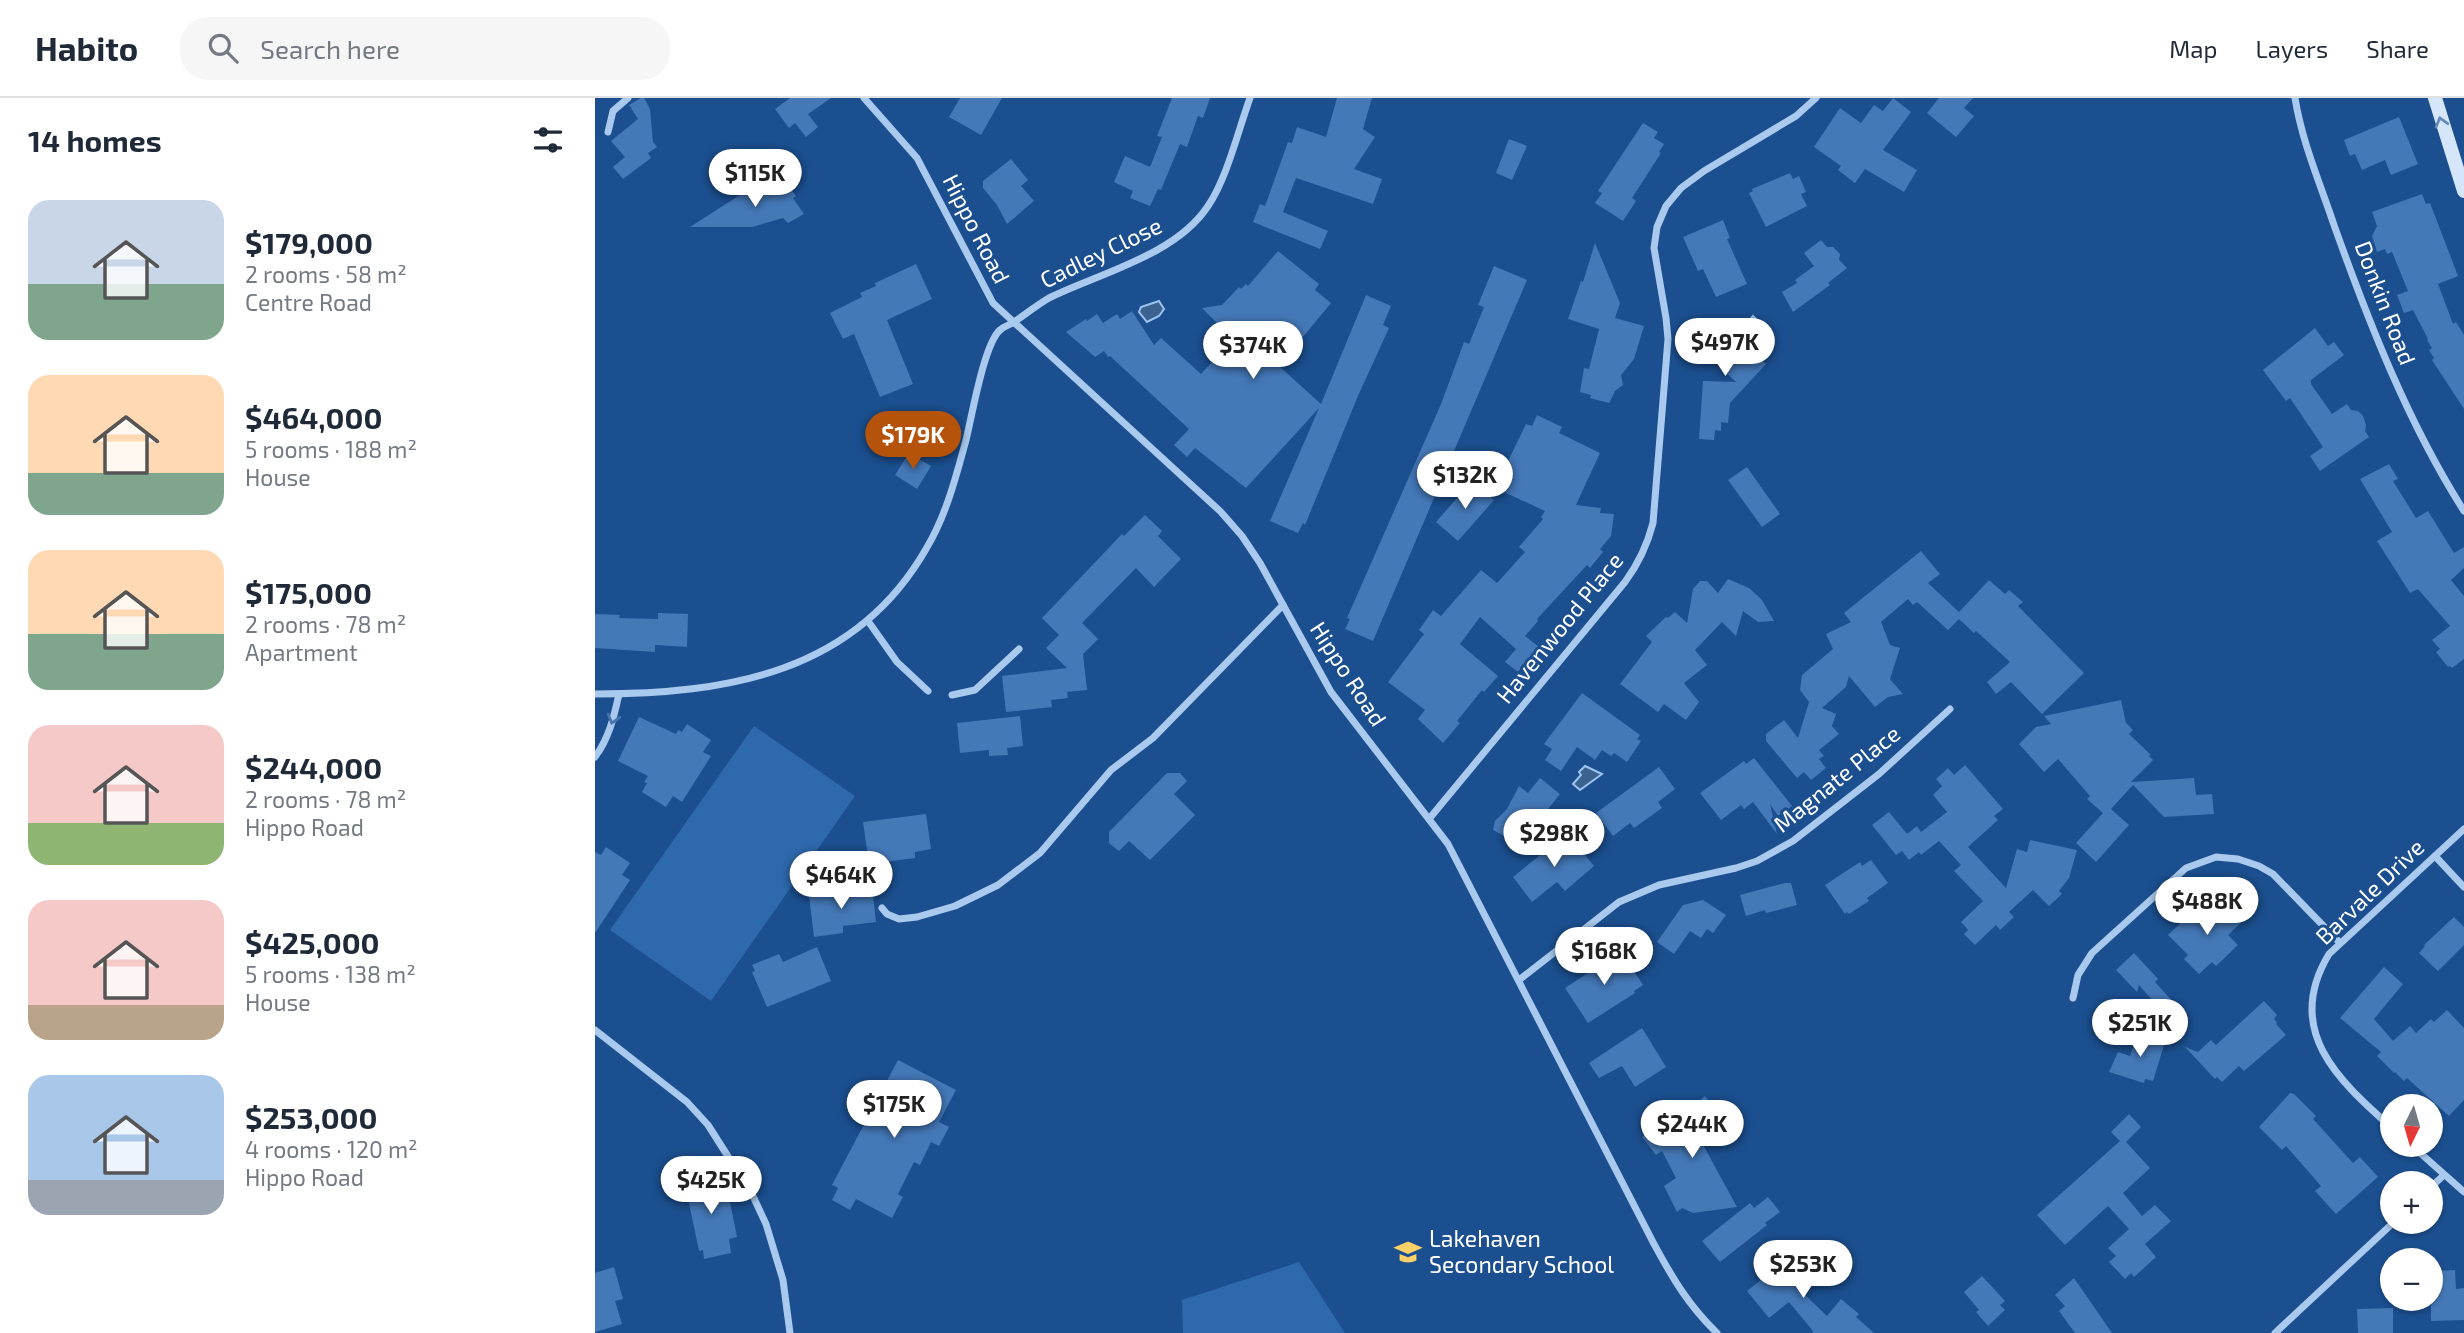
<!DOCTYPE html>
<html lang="en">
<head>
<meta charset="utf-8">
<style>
	:root { --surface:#fff; --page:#f6f6f7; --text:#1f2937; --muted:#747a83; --line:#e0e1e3; --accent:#b45309 }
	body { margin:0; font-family:"Exo 2",sans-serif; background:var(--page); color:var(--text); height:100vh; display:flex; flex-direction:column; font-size:26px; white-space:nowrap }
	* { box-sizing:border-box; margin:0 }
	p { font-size:23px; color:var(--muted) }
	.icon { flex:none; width:38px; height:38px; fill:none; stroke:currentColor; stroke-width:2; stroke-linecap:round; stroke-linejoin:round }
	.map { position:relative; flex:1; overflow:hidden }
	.drawer { display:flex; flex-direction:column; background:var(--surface); width:595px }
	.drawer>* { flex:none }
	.needle { width:46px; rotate:185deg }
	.fabs { position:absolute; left:1785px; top:996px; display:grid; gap:14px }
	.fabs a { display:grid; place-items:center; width:63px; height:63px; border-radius:50%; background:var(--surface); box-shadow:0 2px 5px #0004; font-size:35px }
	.price { position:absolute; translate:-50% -60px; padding:0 16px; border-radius:24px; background:#fff; color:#222; font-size:23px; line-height:46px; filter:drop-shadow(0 2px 4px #0008) }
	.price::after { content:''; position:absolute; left:50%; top:42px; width:21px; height:16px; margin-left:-10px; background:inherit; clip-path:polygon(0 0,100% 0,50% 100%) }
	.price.selected { background:var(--accent); color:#fff }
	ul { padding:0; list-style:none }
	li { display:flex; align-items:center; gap:21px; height:175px; padding:0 28px }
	li span { display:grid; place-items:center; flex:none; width:196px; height:140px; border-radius:21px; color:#555 }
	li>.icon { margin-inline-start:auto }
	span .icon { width:84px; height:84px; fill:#fffc; stroke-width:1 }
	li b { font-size:30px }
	h2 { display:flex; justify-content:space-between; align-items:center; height:84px; padding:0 28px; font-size:30px }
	header { display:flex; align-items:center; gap:42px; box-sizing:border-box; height:98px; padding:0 35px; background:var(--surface); border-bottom:2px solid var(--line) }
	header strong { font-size:33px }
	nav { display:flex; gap:38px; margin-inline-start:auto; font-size:24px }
	.search { width:490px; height:63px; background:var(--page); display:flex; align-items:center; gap:18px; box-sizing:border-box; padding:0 24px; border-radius:28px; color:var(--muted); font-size:26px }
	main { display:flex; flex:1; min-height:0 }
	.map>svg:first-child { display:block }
</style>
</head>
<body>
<header>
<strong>Habito</strong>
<div class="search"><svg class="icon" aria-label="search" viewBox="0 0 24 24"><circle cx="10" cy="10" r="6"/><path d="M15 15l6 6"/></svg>Search here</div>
<nav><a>Map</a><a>Layers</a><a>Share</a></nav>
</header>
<main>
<section class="drawer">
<h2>14 homes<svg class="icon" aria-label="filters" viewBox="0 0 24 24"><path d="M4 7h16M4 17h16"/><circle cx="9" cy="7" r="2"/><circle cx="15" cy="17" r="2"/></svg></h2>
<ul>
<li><span style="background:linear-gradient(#c9d6e8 60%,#7fa58c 0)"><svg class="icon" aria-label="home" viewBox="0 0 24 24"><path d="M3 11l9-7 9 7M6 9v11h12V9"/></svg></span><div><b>$179,000</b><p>2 rooms · 58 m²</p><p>Centre Road</p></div></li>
<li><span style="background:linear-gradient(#ffd9b3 70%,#7fa58c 0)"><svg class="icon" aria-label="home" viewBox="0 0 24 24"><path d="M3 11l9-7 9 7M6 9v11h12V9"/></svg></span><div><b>$464,000</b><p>5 rooms · 188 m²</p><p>House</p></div></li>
<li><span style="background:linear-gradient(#ffd9b3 60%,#7fa58c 0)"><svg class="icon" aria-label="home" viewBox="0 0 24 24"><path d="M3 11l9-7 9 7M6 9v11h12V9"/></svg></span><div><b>$175,000</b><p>2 rooms · 78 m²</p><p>Apartment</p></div></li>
<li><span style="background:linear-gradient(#f6c9c9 70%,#8fb573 0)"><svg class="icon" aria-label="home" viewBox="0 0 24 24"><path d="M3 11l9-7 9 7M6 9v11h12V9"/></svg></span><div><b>$244,000</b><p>2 rooms · 78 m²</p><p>Hippo Road</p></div></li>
<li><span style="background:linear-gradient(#f6c9c9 75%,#b9a48a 0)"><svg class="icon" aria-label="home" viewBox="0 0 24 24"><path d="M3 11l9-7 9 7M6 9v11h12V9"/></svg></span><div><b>$425,000</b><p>5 rooms · 138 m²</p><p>House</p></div></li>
<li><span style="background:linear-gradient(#a9c7e8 75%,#9aa5b1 0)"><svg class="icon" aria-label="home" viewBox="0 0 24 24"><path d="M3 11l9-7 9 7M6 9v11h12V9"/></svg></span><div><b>$253,000</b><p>4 rooms · 120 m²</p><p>Hippo Road</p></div></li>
</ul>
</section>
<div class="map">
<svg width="1869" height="1235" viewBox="0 0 1869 1235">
	<rect width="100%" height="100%" fill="#1b4f8f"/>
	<g fill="#2e69ad">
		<path d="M159 628 260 698 116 903 15 832Z"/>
		<path d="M704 1164 750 1235H588L587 1202Z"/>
	</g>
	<g fill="#3c6290" stroke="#9cc4f0" stroke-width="2">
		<path d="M564 203 569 211 564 218 552 224 544 214 546 209Z"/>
		<path d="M1158 218 1176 237 1166 245 1148 229Z"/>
		<path d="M990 668 1007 676 985 692 978 686 986 677 984 674Z"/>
	</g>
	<g fill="#4478b7">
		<path d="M46 0H49L55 11 58 44 62 49 53 55 56 60 28 81 18 69 30 59 16 43 43 21 34 7Z"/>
		<path d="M195 0H236L213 16 223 29 211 39 200 25 194 30 180 11Z"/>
		<path d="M365 0H407L386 37 354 19Z"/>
		<path d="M577 0H615L608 20 603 18 592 49 585 46 566 92 563 91 555 108 535 100 538 93 519 84 530 58 555 69 567 39 562 38Z"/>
		<path d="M742 0H777L768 31 780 39 759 71 787 81 778 106 701 80 688 114 733 133 725 151 658 124 665 106 670 108 693 44 697 45 702 29 731 39Z"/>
		<path d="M1298 0 1316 14 1288 52 1322 72 1309 94 1270 71 1260 85 1243 72 1246 68 1219 49 1245 10 1266 25 1279 7 1288 13Z"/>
		<path d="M1344 0H1378L1369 10 1379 18 1361 39 1332 15Z"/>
		<path d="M1804 19 1823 66 1796 77 1790 62 1767 72 1760 56 1755 58 1749 42Z"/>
		<path d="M1048 25 1063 34 1059 40 1069 46 1064 54 1066 55 1037 100 1041 103 1028 123 1000 105 1007 95 1003 93Z"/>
		<path d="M914 41 932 48 917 82 901 75Z"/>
		<path d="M416 61 433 82 426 88 439 103 412 126 402 107 388 90V83Z"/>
		<path d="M1195 75 1198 81 1204 78 1211 94 1206 96 1212 108 1171 129 1154 95 1158 93 1157 91Z"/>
		<path d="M190 83 201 98 198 100 209 116 193 125 188 120 157 129H95L162 86 168 98Z"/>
		<path d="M1827 96 1831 106 1835 105 1863 178 1843 186 1858 226 1861 224 1869 237V311L1837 262 1839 260 1834 252 1837 250 1832 242 1833 241 1818 212 1809 215 1802 197 1813 193 1797 154 1792 156 1790 151 1782 154 1777 138 1782 128 1777 114Z"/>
		<path d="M1128 122 1135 140 1132 141 1152 186 1121 199 1108 171 1103 173 1088 139Z"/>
		<path d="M1226 142 1232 149H1238L1245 156 1244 162 1252 170 1233 185 1235 187 1198 214 1187 194 1202 185 1200 182 1219 168 1209 155Z"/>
		<path d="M1000 145 1025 205 1020 220 1049 228 1039 261 1026 277 1028 287 1020 293 1014 305 995 300 996 297 985 294 989 270 994 271 1004 231 973 221 986 183 988 184Z"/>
		<path d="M683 153 724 186 720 192 736 205 684 268 726 306 771 197 796 208 788 227 794 230 763 298 710 427 708 425 703 435 675 423 724 310 651 390 600 350 592 359 579 347 594 331 515 258 513 259 509 253 500 259 471 234 491 221 492 223 502 216 508 225 522 216 525 221 537 213 559 247 566 240 606 276 638 241 607 210 627 207 644 189 646 191 651 186 653 188Z"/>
		<path d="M321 166 337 201 292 222 318 286 285 299 259 236 248 241 235 215 267 199 265 195 281 188 280 185Z"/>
		<path d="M899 168 932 182 778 543 750 531 755 521 752 520 846 306 869 244 874 246 889 209 883 207Z"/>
		<path d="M1120 225 1133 237 1134 236 1148 244 1171 266 1135 305 1133 325 1126 324V333L1120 332 1119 342 1104 341 1108 283 1141 284 1114 259 1119 255 1104 241Z"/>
		<path d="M1720 230 1733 248 1739 244 1749 257 1716 282V286L1737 316 1752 306 1756 312 1763 313 1768 318 1771 327 1770 333 1774 339 1725 373 1715 358 1728 349 1695 300 1691 303 1668 272Z"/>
		<path d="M942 317 967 329 964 335 1005 355 981 407 1006 410 1005 415 1019 416 1016 438 1005 451 1008 454 995 470 992 467 942 521 943 523 930 538 944 549 923 574 910 564 921 551 885 519 865 546 903 578 889 594 887 592 862 623 865 625 848 645 823 621 830 612 793 584 829 536 824 532 838 512 846 518 886 472 902 485 930 454 924 449 948 421 946 419 950 413 900 390 931 326 937 328Z"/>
		<path d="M314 355 336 368 322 391 300 377Z"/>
		<path d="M1794 366 1803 381 1798 383 1821 420 1833 413 1859 455 1869 449V470L1856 482 1869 498V561L1857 570 1855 568 1853 569 1841 554 1845 551 1837 542 1855 528 1823 491 1815 495 1782 443 1797 434 1765 381Z"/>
		<path d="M1152 369 1185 416 1167 429 1133 382Z"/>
		<path d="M877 383 899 402 863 443 841 424Z"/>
		<path d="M550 417 567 433 563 438 586 461 559 489 541 470 487 525 503 541 488 556 492 592 472 594 473 600 456 602 457 609 411 614 407 578 472 570 451 550 464 537 447 520 527 436 529 438Z"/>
		<path d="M1326 453 1345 476 1333 485 1364 514 1394 482 1410 496 1414 492 1428 504 1423 508 1489 575 1447 616 1416 584 1401 596 1392 584 1415 564 1381 533 1379 535 1364 521 1353 532 1322 504 1318 507 1313 501 1286 524 1295 547 1305 550 1295 581 1308 596 1293 599 1280 609 1254 578 1251 589 1227 610 1241 616 1237 628 1244 636 1224 652 1229 658 1224 661 1231 670 1216 682 1209 674 1202 680 1171 643V636L1189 622 1203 640 1214 604 1205 592 1207 577 1238 551 1231 536 1256 524 1249 515Z"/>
		<path d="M1133 481 1154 490 1167 502 1179 523 1163 524 1148 513 1141 538 1127 524 1100 552 1112 567 1089 585 1104 604 1091 622 1069 606 1063 614 1025 586 1057 544 1051 538 1071 519 1073 520 1080 514 1092 525 1098 491 1105 483H1112L1123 495Z"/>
		<path d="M63 515 93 516 92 549 60 547V554L0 550V516L25 517 24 520 63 521Z"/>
		<path d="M987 595 1045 637 1042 641 1046 643 1032 664 1019 655 1016 658 1007 652 1000 662 982 649 966 673 950 662 957 651 949 646Z"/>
		<path d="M1526 602 1531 625 1538 632 1534 636 1556 657 1554 658 1558 662 1536 684 1599 680 1601 697 1617 696 1619 716 1569 719 1538 687 1516 711 1534 727 1501 764 1481 745 1508 715 1492 701 1495 698 1463 661 1449 674 1424 646 1441 629 1456 626 1449 618Z"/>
		<path d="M425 618 428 648 412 650 413 657 394 658V652L365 655 362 625Z"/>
		<path d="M44 619 81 636 83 632 87 634 92 626 116 642 108 654 116 658 87 704 78 698 71 709 47 694 52 685 49 684 53 678 23 663Z"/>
		<path d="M1159 660 1197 708 1183 718 1175 706 1182 736 1158 704 1149 711 1146 707 1126 722 1105 695 1149 663 1151 666Z"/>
		<path d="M1370 667 1408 711 1399 718 1403 722 1373 749 1411 790 1422 751 1432 754 1435 742 1482 752 1474 780 1464 793 1467 796 1454 808 1438 792 1414 814 1419 819 1405 832 1401 827 1380 847 1369 836 1373 832 1366 824 1388 803 1359 773 1366 767 1344 743 1326 757 1324 754 1314 762 1307 753 1301 757 1277 727 1294 714 1312 736 1322 728 1326 734 1352 714 1338 697 1347 688 1341 681 1353 670 1359 677Z"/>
		<path d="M1064 669 1080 691 1063 704 1067 710 1039 730 1035 725 1018 738 1001 715Z"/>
		<path d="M572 675H585L592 683 579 696 600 717 555 762 534 743 524 753 514 745V734Z"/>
		<path d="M945 680 965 696 927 744H920L898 732 900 723 912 711 924 688 933 695Z"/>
		<path d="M331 716 336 751 320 754V760L274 766 268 724Z"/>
		<path d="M972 735 999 768 970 793 962 784 937 804 918 779Z"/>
		<path d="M11 749 35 765 27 777 35 782 0 835V754L6 757Z"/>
		<path d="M1276 762 1293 785 1272 800 1274 803 1254 816 1252 814 1250 816 1230 787 1265 764 1267 768Z"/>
		<path d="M1190 785H1196L1202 807 1171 815 1170 812 1151 818 1145 797Z"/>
		<path d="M277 790 281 824 248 828V835L219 839 214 798Z"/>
		<path d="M1108 802 1131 817 1118 835 1112 831 1106 840 1095 833 1079 856 1062 844 1088 807Z"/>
		<path d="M1639 807 1651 820 1633 837 1643 847 1621 868 1617 864 1604 876 1589 861 1593 857 1573 837 1593 818 1597 823 1607 814 1609 817 1617 809 1626 819Z"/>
		<path d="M1859 819 1869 829V847L1843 873 1824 855 1830 848 1829 847Z"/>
		<path d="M222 849 236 883 172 909 157 874 160 873 157 867 184 856 188 864Z"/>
		<path d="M1539 855 1563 881 1560 884 1581 907 1570 917 1544 887 1542 894 1521 872Z"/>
		<path d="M1011 856 1014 861 1017 860 1019 862 1028 856 1048 887 1039 893 1040 895 993 925 970 890 999 871 995 865Z"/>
		<path d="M1789 869 1808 886 1779 921 1798 943 1815 928 1821 935 1836 921 1839 924 1852 912 1869 930V1002L1854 1018 1812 980 1809 983 1800 974 1799 975 1782 958 1786 954 1745 920Z"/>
		<path d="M1669 903 1682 917 1679 921 1682 924 1681 926 1691 937 1649 973 1644 968 1627 984 1622 979 1620 981 1590 949 1603 954 1616 942 1621 947Z"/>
		<path d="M1047 930 1071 969 1040 989 1027 968 1004 980 994 965Z"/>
		<path d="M1543 934 1566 941 1565 946 1569 947 1558 983 1550 981 1549 985 1514 974 1523 954 1535 958Z"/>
		<path d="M303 962 361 992 344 1024 354 1029 344 1048 336 1044 325 1067 319 1064 303 1096 308 1099 297 1120 261 1101 255 1112 237 1102 243 1090 237 1087Z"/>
		<path d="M1695 995 1699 996 1721 1018 1718 1021 1758 1065 1765 1059 1783 1079 1741 1116 1720 1093 1726 1088 1691 1048 1687 1052 1664 1029Z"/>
		<path d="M1110 998 1130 1024 1106 1043 1142 1109 1098 1115 1087 1110 1082 1114 1069 1088 1081 1080 1067 1053 1061 1057 1047 1039 1066 1024 1070 1029Z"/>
		<path d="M1534 1016 1546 1029 1531 1044 1555 1070 1528 1095 1547 1118 1560 1107 1576 1123 1550 1146 1561 1159 1539 1179 1536 1175 1530 1181 1514 1164 1521 1158 1513 1150 1534 1131 1513 1108 1470 1147 1442 1117 1525 1043 1516 1034Z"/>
		<path d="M121 1076 124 1090 132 1089 142 1139 134 1141 136 1155 109 1161 108 1152 104 1153 91 1091 95 1090 93 1082Z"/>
		<path d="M1173 1099 1185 1114 1170 1125 1172 1127 1125 1164 1107 1143 1155 1105 1159 1110Z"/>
		<path d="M1200 1155 1222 1183 1207 1194 1232 1218 1246 1201 1264 1216 1261 1219 1279 1235H1217L1218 1233 1194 1204 1174 1220 1152 1193Z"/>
		<path d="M19 1169 28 1201 20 1203 27 1226 0 1234V1175Z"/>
		<path d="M1860 1172 1861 1191 1869 1190V1222L1836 1223V1173Z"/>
		<path d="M1387 1178 1410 1203 1405 1207 1410 1212 1393 1228 1381 1214 1384 1212 1369 1194Z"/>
		<path d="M1479 1180 1517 1235H1480L1464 1213 1470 1208 1460 1197Z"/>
		<path d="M1798 1210V1235H1763L1762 1211Z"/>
	</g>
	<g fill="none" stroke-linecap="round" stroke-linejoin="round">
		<g stroke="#a9c9ee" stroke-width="7">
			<path d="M269 0 322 60 398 205 625 413 647 438 665 465 736 594 853 746 1059 1146C1078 1181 1094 1208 1122 1235"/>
			<path d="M1700 0C1707 44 1725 85 1739 127 1774 225 1813 325 1869 413"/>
			<path d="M13 34 18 13 33 0"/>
			<path d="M273 523 302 564 333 593"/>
			<path d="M0 596C132 596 260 575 331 451 351 418 361 379 371 342 377 318 389 246 405 232 409 228 415 227 419 224 431 216 442 207 454 200 505 175 581 157 613 108 632 80 643 33 655 0"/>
			<path d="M357 597 380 592 424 551"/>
			<path d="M0 659C14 640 19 619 24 596"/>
			<path d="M834 721 1030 484C1044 465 1052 448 1058 425L1073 241 1071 220 1059 150 1062 129 1071 108 1086 90 1109 73 1201 18 1221 0"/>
			<path d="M1840 758 1869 789"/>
			<path d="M287 810 292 816 304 821 322 819 360 808 403 787 445 755 516 672 558 640 688 507"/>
			<path d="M924 882 1024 804 1064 787 1141 770 1162 763 1198 743 1284 676 1355 611"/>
			<path d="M1478 900 1483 877 1497 855 1591 770 1621 759 1643 761 1664 768 1678 776 1745 845"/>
			<path d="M0 932 92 1004 113 1027 127 1049 157 1096 171 1126 188 1182 195 1235"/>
			<path d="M1797 1030C1743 982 1688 932 1734 856L1869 731"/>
			<path d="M1815 1046 1869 1094"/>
			<path d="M1836 1089 1849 1077"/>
			<path d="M1680 1235 1799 1124"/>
		</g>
		<path stroke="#d6e6fa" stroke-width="14" d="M1840 0 1869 93"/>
	</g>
	<defs><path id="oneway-chevron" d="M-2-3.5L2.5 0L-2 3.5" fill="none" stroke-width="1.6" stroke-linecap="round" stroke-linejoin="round" transform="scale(1.75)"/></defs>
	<use stroke="#668bba" href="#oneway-chevron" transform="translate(1846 24) rotate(-106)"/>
	<use stroke="#4674ac" href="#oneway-chevron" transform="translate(18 621) rotate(106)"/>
	<defs>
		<g id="school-bare" transform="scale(2.1)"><path d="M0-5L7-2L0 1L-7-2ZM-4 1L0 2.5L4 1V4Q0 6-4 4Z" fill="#ffd166" stroke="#1b4f8f" stroke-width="2.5" paint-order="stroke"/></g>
	</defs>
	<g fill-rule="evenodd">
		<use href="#school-bare" x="813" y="1154"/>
	</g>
	<g text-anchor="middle" stroke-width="6" stroke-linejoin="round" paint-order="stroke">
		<g font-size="23" fill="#fff" stroke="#1b4f8f">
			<text transform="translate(381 131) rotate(63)" y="8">Hippo Road</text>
			<text transform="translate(506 155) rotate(-26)" y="8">Cadley Close</text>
			<text transform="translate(1790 205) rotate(69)" y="8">Donkin Road</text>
			<text transform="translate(965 530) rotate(-51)" y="8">Havenwood Place</text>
			<text transform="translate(753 576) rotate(57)" y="8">Hippo Road</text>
			<text transform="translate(1242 681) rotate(-39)" y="8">Magnate Place</text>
			<text transform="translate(1775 794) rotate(-44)" y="8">Barvale Drive</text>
		</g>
		<g font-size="23" fill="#fff" stroke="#1b4f8f" text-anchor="start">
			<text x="834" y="1149">Lakehaven<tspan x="834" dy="26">Secondary School</tspan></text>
		</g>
	</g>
</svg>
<div class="fabs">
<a><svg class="needle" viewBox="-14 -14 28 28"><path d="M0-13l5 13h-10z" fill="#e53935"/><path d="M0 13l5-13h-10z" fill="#747a83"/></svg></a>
<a>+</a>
<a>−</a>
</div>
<b class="price" style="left:160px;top:111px">$115K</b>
<b class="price" style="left:1130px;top:280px">$497K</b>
<b class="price" style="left:658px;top:283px">$374K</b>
<b class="price selected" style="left:318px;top:373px">$179K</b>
<b class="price" style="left:870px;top:413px">$132K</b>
<b class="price" style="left:959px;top:771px">$298K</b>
<b class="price" style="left:246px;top:813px">$464K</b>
<b class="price" style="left:1612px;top:839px">$488K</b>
<b class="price" style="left:1009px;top:889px">$168K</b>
<b class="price" style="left:1545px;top:961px">$251K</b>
<b class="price" style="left:299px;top:1042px">$175K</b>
<b class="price" style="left:1097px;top:1062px">$244K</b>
<b class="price" style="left:116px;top:1118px">$425K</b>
<b class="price" style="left:1208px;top:1202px">$253K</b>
</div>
</main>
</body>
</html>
